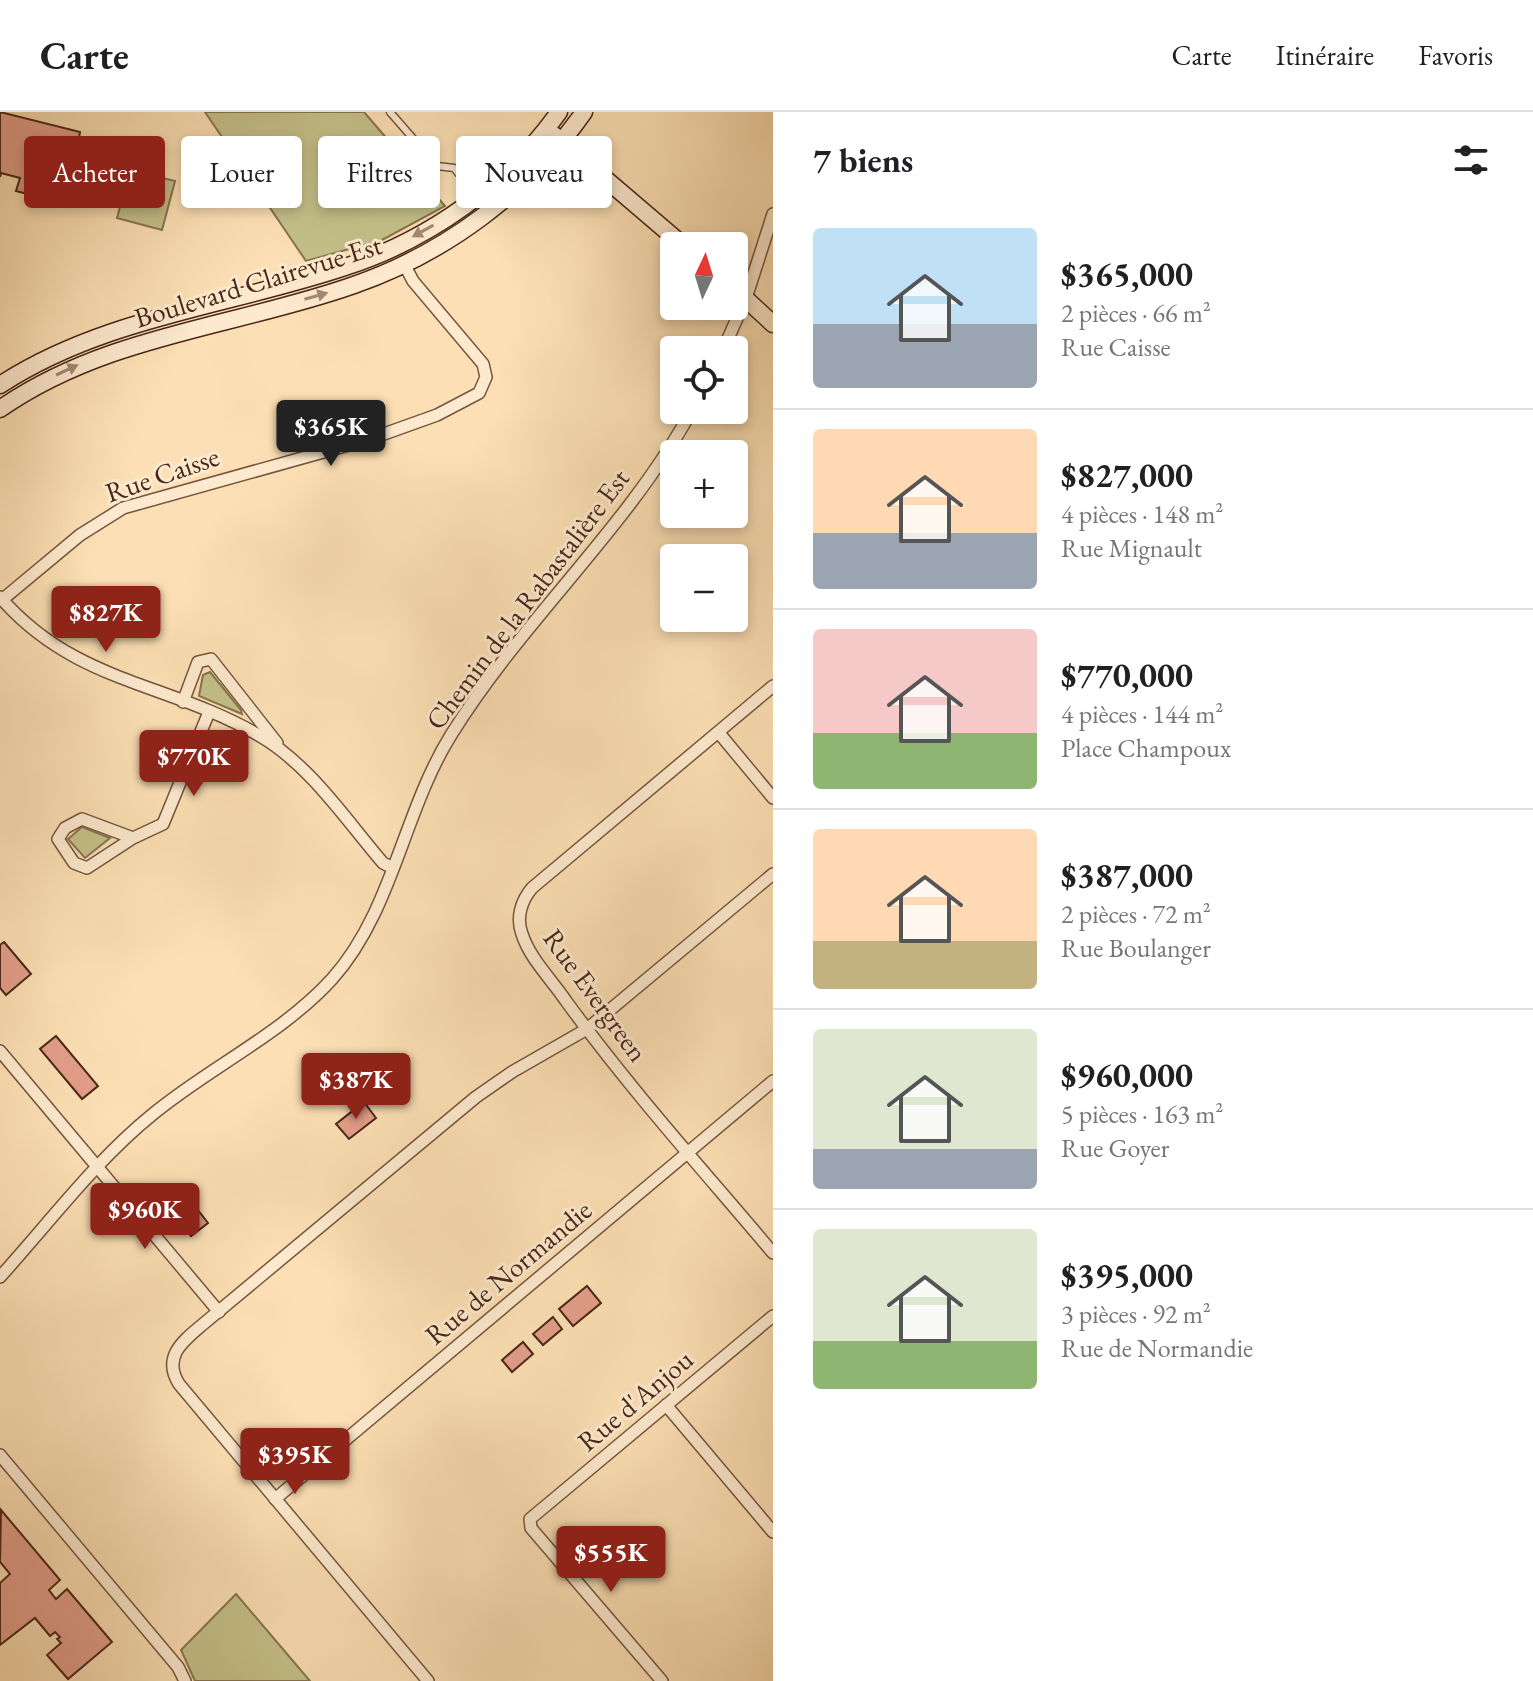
<!DOCTYPE html>
<html lang="fr">
<head>
<meta charset="utf-8">
<style>
	:root { --surface:#fff; --page:#f6f6f6; --text:#202124; --muted:#757577; --line:#e0e0e0; --accent:#8f2418 }
	body { margin:0; font-family:"EB Garamond",serif; background:var(--page); color:var(--text); height:100vh; display:flex; flex-direction:column; font-size:30px; white-space:nowrap }
	* { box-sizing:border-box; margin:0 }
	p { font-size:26px; color:var(--muted) }
	.icon { flex:none; width:44px; height:44px; fill:none; stroke:currentColor; stroke-width:2; stroke-linecap:round; stroke-linejoin:round }
	.map { position:relative; flex:1; overflow:hidden }
	.drawer { display:flex; flex-direction:column; background:var(--surface); width:760px }
	.drawer>* { flex:none }
	.guide { position:absolute; left:24px; top:24px; width:628px; height:72px; display:flex; gap:16px }
	.needle { width:52px; rotate:4deg }
	.tools { position:absolute; left:660px; top:120px; display:grid; gap:16px }
	.tools a { display:grid; place-items:center; width:88px; height:88px; border-radius:8px; background:var(--surface); box-shadow:0 4px 12px #0003; font-size:40px }
	.price { position:absolute; translate:-50% -68px; padding:0 18px; border-radius:8px; background:var(--accent); color:#fff; font-size:26px; line-height:52px; filter:drop-shadow(0 2px 4px #0008) }
	.price::after { content:''; position:absolute; left:50%; top:48px; width:24px; height:18px; margin-left:-12px; background:inherit; clip-path:polygon(0 0,100% 0,50% 100%) }
	.price.selected { background:#222; color:#fff }
	ul { padding:0; list-style:none }
	li { display:flex; align-items:center; gap:24px; height:200px; padding:0 40px }
	li+li { border-top:2px solid var(--line) }
	li span { display:grid; place-items:center; flex:none; width:224px; height:160px; border-radius:8px; color:#555 }
	li>.icon { margin-inline-start:auto }
	span .icon { width:96px; height:96px; fill:#fffc; stroke-width:1 }
	li b { font-size:34px }
	h2 { display:flex; justify-content:space-between; align-items:center; height:96px; padding:0 40px; font-size:34px }
	.tag { padding:0 28px; border-radius:8px; background:var(--surface); box-shadow:0 4px 12px #0003; font-size:28px; line-height:72px }
	.tag.selected { background:var(--accent); color:#fff }
	header { display:flex; align-items:center; gap:48px; box-sizing:border-box; height:112px; padding:0 40px; background:var(--surface); border-bottom:2px solid var(--line) }
	header strong { font-size:38px }
	nav { display:flex; gap:44px; margin-inline-start:auto; font-size:28px }
	main { display:flex; flex:1; min-height:0 }
	.map>svg:first-child { display:block }
</style>
</head>
<body>
<header>
<strong>Carte</strong>
<nav><a>Carte</a><a>Itinéraire</a><a>Favoris</a></nav>
</header>
<main>
<div class="map">
<svg width="773" height="1569" viewBox="0 0 773 1569">
	<rect width="100%" height="100%" fill="#fcdfb4"/>
	<filter id="stains"><feTurbulence type="fractalNoise" baseFrequency=".0025" numOctaves="4"/><feColorMatrix values="0 0 0 0 .2 0 0 0 0 .09 0 0 0 0 .02 0 0 0 .5 -.17"/></filter>
	<radialGradient id="worn" r=".72"><stop offset=".6" stop-color="#630" stop-opacity="0"/><stop offset="1" stop-color="#630" stop-opacity=".3"/></radialGradient>
	<g fill="#c4c089" stroke="#877450" stroke-width="2">
		<path d="M205 0H364L445 94 382 128 306 149Z"/>
		<path d="M130 58 175 69 162 118 117 106Z"/>
		<path d="M210 560 241 598 242 602 199 584 203 563Z"/>
		<path d="M82 715 110 726 85 746 68 727Z"/>
		<path d="M236 1482 310 1569H195L181 1538Z"/>
	</g>
	<g fill="#e39e8a" stroke="#4a2718" stroke-width="2">
		<path d="M0 0 80 20 75 51 83 53 76 81 58 76 55 89 16 79 20 66 1 61 0 65Z"/>
		<path d="M4 830 31 862 6 883 0 876V833Z"/>
		<path d="M56 924 98 974 82 987 40 937Z"/>
		<path d="M364 990 376 1006 349 1027 336 1012Z"/>
		<path d="M187 1084 208 1111 191 1124 170 1097Z"/>
		<path d="M587 1174 601 1191 573 1214 559 1197Z"/>
		<path d="M553 1205 562 1217 543 1233 533 1222Z"/>
		<path d="M523 1230 533 1242 512 1260 502 1248Z"/>
		<path d="M1 1398 60 1468 49 1478 56 1487 67 1477 112 1530 68 1567 47 1543 61 1531 57 1527 60 1525 55 1520 50 1524 35 1506 0 1533V1471L10 1462 0 1450Z"/>
	</g>
	<g fill="none" stroke-linecap="round" stroke-linejoin="round">
		<g stroke="#76553f" stroke-width="9">
			<path id="lane" d="M390 0 437 54 454 56 476 83"/>
		</g>
		<g stroke="#76553f" stroke-width="14">
			<g id="street">
				<path d="M723 238 746 186 773 102"/>
				<path d="M0 485C75 572 169 570 260 624 310 653 346 708 383 751L393 756"/>
				<path d="M3 487 80 423 123 396 370 327 437 303 479 281 486 265 483 252 413 169 404 152"/>
				<path d="M773 574 532 776C521 789 516 806 522 822 530 847 552 868 566 889 630 977 703 1058 773 1141"/>
				<path d="M183 590 198 550 211 547 277 631"/>
				<path d="M719 621 773 686"/>
				<path d="M133 726 82 707 65 716 58 727 74 751 87 756 133 726 163 712 209 600"/>
				<path d="M0 939 219 1200"/>
				<path d="M0 1165C49 1111 96 1048 153 1002 210 955 282 922 332 867 393 799 403 700 451 623 522 508 627 417 692 298"/>
				<path d="M666 1293 773 1420"/>
				<path d="M0 1343 178 1555 185 1569"/>
				<path d="M275 1387 773 969"/>
				<path d="M428 1569 179 1272C162 1245 183 1229 202 1213L476 985 512 960 587 917 773 762"/>
				<path d="M662 1569 531 1416 530 1407 773 1204"/>
			</g>
		</g>
		<g stroke="#4a2718" stroke-width="19">
			<g id="secondary">
				<path d="M554 23 684 134"/>
				<path d="M734 176 773 212"/>
				<path d="M0 273C104 205 229 194 345 155 429 128 508 72 559 0"/>
				<path d="M0 297C106 223 235 215 354 173 446 141 528 80 584 0"/>
			</g>
		</g>
		<use href="#lane" stroke="#fdeace" stroke-width="6"/>
		<use href="#street" stroke="#fdeace" stroke-width="11"/>
		<use href="#secondary" stroke="#fdeace" stroke-width="16"/>
	</g>
	<defs><path id="oneway-solid" d="M-6-.8H1V-3.2L6.5 0L1 3.2V.8H-6Z" transform="scale(2)"/></defs>
	<g fill="#a48873">
		<use href="#oneway-solid" transform="translate(423 119) rotate(151)"/>
		<use href="#oneway-solid" transform="translate(316 184) rotate(-16)"/>
		<use href="#oneway-solid" transform="translate(67 258) rotate(-25)"/>
	</g>
	<g text-anchor="middle" stroke-width="6" stroke-linejoin="round" paint-order="stroke">
		<g font-size="28" fill="#4a2718" stroke="#fdeace">
			<text transform="translate(258 169) rotate(-17)" y="10">Boulevard Clairevue Est</text>
			<text transform="translate(162 362) rotate(-19)" y="10">Rue Caisse</text>
			<text transform="translate(527 487) rotate(-53)" y="10">Chemin de la Rabastalière Est</text>
			<text transform="translate(596 883) rotate(54)" y="10">Rue Evergreen</text>
			<text transform="translate(508 1160) rotate(-40)" y="10">Rue de Normandie</text>
			<text transform="translate(635 1288) rotate(-40)" y="10">Rue d'Anjou</text>
		</g>
	</g>
	<rect width="100%" height="100%" filter="url(#stains)"/>
	<rect width="100%" height="100%" fill="url(#worn)"/>
</svg>
<div class="tools">
<a><svg class="needle" viewBox="-14 -14 28 28"><path d="M0-13l5 13h-10z" fill="#e53935"/><path d="M0 13l5-13h-10z" fill="#757577"/></svg></a>
<a><svg class="icon" aria-label="locate" viewBox="0 0 24 24"><circle cx="12" cy="12" r="6"/><path d="M12 2v4M12 18v4M2 12h4M18 12h4"/></svg></a>
<a>+</a>
<a>−</a>
</div>
<b class="price selected" style="left:331px;top:356px">$365K</b>
<b class="price" style="left:106px;top:542px">$827K</b>
<b class="price" style="left:194px;top:686px">$770K</b>
<b class="price" style="left:356px;top:1009px">$387K</b>
<b class="price" style="left:145px;top:1139px">$960K</b>
<b class="price" style="left:295px;top:1384px">$395K</b>
<b class="price" style="left:611px;top:1482px">$555K</b>
<div class="guide">
<a class="tag selected">Acheter</a>
<a class="tag">Louer</a>
<a class="tag">Filtres</a>
<a class="tag">Nouveau</a>
</div>
</div>
<section class="drawer">
<h2>7 biens<svg class="icon" aria-label="filters" viewBox="0 0 24 24"><path d="M4 7h16M4 17h16"/><circle cx="9" cy="7" r="2"/><circle cx="15" cy="17" r="2"/></svg></h2>
<ul>
<li><span style="background:linear-gradient(#bfe0f5 60%,#9aa5b1 0)"><svg class="icon" aria-label="home" viewBox="0 0 24 24"><path d="M3 11l9-7 9 7M6 9v11h12V9"/></svg></span><div><b>$365,000</b><p>2 pièces · 66 m²</p><p>Rue Caisse</p></div></li>
<li><span style="background:linear-gradient(#ffd9b3 65%,#9aa5b1 0)"><svg class="icon" aria-label="home" viewBox="0 0 24 24"><path d="M3 11l9-7 9 7M6 9v11h12V9"/></svg></span><div><b>$827,000</b><p>4 pièces · 148 m²</p><p>Rue Mignault</p></div></li>
<li><span style="background:linear-gradient(#f6c9c9 65%,#8fb573 0)"><svg class="icon" aria-label="home" viewBox="0 0 24 24"><path d="M3 11l9-7 9 7M6 9v11h12V9"/></svg></span><div><b>$770,000</b><p>4 pièces · 144 m²</p><p>Place Champoux</p></div></li>
<li><span style="background:linear-gradient(#ffd9b3 70%,#c2b280 0)"><svg class="icon" aria-label="home" viewBox="0 0 24 24"><path d="M3 11l9-7 9 7M6 9v11h12V9"/></svg></span><div><b>$387,000</b><p>2 pièces · 72 m²</p><p>Rue Boulanger</p></div></li>
<li><span style="background:linear-gradient(#dfe7d0 75%,#9aa5b1 0)"><svg class="icon" aria-label="home" viewBox="0 0 24 24"><path d="M3 11l9-7 9 7M6 9v11h12V9"/></svg></span><div><b>$960,000</b><p>5 pièces · 163 m²</p><p>Rue Goyer</p></div></li>
<li><span style="background:linear-gradient(#dfe7d0 70%,#8fb573 0)"><svg class="icon" aria-label="home" viewBox="0 0 24 24"><path d="M3 11l9-7 9 7M6 9v11h12V9"/></svg></span><div><b>$395,000</b><p>3 pièces · 92 m²</p><p>Rue de Normandie</p></div></li>
</ul>
</section>
</main>
</body>
</html>
